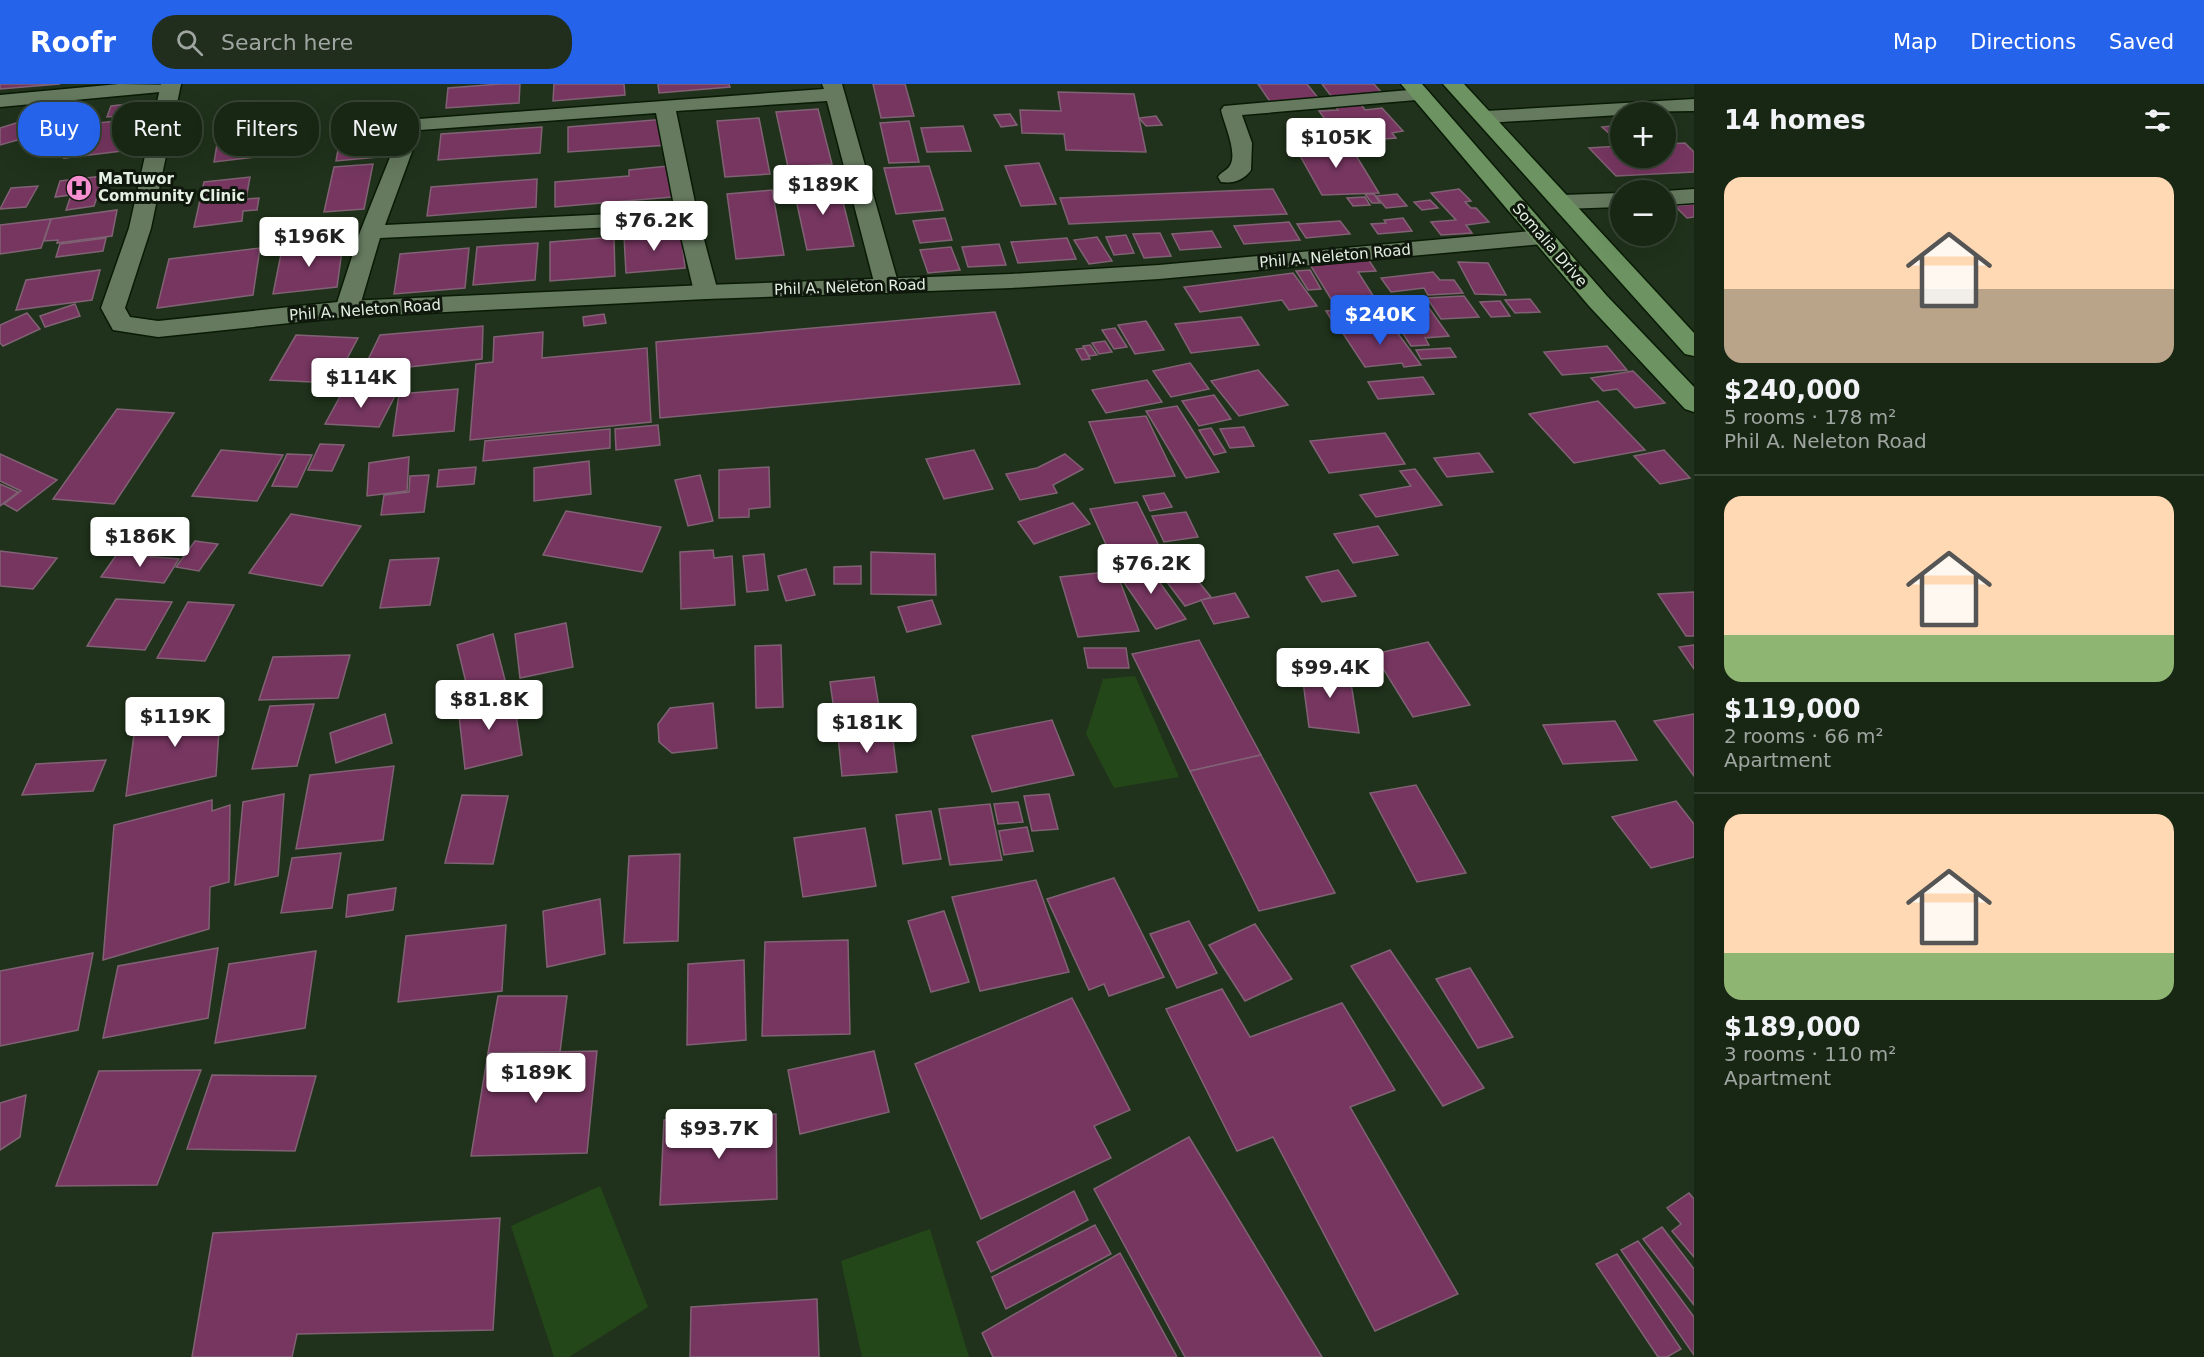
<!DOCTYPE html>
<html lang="en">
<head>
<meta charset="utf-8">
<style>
	:root { --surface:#182614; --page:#212e1d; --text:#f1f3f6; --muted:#9fa5a0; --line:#364334; --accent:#2563eb }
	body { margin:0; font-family:"DejaVu Sans",sans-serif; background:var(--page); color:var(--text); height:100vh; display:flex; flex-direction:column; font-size:22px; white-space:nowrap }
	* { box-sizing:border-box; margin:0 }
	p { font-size:20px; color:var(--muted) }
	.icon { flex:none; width:33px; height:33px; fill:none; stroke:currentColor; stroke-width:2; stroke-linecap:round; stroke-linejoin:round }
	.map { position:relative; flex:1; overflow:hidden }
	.details { display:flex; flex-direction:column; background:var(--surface); width:510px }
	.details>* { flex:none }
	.guide { position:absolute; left:18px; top:18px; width:570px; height:54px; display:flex; gap:12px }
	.buttons { position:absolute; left:1610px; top:18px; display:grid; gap:12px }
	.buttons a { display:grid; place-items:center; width:66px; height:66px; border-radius:50%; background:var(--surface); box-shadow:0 6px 24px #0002,0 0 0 2px var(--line); font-size:30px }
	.price { position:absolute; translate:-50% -51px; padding:0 14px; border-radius:6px; background:#fff; color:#222; font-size:20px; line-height:39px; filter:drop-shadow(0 2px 3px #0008) }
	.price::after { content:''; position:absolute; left:50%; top:36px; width:18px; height:14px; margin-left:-9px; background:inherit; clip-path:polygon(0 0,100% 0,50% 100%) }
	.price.active { background:var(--accent); color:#fff }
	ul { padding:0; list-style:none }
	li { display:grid; align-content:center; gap:12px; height:318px; padding:0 30px }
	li+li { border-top:2px solid var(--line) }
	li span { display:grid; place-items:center; height:186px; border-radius:18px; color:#555 }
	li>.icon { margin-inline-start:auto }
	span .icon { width:108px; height:108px; fill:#fffc; stroke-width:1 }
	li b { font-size:26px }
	h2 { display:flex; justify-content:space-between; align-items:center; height:72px; padding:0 30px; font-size:26px }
	.chip { padding:0 21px; border-radius:24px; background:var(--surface); box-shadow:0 6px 24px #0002,0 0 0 2px var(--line); font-size:21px; line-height:54px }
	.chip.active { background:var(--accent); color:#fff }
	header { display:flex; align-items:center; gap:36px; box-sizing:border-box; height:84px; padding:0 30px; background:var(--accent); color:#fff }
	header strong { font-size:28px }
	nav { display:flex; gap:33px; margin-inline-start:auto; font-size:21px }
	.search { width:420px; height:54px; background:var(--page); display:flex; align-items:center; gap:15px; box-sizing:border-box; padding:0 21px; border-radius:24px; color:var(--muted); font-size:22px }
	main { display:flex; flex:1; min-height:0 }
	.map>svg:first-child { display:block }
</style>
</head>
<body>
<header>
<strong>Roofr</strong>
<div class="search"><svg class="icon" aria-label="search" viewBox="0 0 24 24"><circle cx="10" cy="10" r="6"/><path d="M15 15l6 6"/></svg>Search here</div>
<nav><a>Map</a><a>Directions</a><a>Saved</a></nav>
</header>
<main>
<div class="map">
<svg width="1694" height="1273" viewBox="0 0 1694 1273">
	<rect width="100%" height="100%" fill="#20321b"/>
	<g fill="#244719">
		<path d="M1135 592 1179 693 1114 704 1086 650 1103 595Z"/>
		<path d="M600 1102 648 1223 569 1273H554L511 1142Z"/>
		<path d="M930 1145 969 1273H862L841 1177Z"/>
	</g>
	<g fill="#763660" stroke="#806274" stroke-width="1.5">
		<path d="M0 0H60L0 5Z"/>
		<path d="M500 0H520L519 19 446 24 448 4Z"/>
		<path d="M554 0H624L625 11 553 17Z"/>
		<path d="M658 0H729L730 3 659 9Z"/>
		<path d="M873 0H905L914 32 881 34Z"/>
		<path d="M1258 0H1307L1319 15 1271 19Z"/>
		<path d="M1322 0H1374L1382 9 1331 12Z"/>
		<path d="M1058 8 1134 10 1146 68 1066 66 1064 50 1022 49 1020 26 1061 27Z"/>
		<path d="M163 16 160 28 107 33 111 22Z"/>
		<path d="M1360 19 1365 26 1382 24 1403 47 1392 49 1396 54 1370 56 1352 36 1327 38 1319 27 1338 26 1334 21Z"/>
		<path d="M818 25 832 80 788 83 776 28Z"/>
		<path d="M384 29V34L396 33 393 55 381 56 378 73 336 77 344 33Z"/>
		<path d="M1010 30 1017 41 1001 43 994 31Z"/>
		<path d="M263 32 257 73 214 78 221 37Z"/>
		<path d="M1156 32 1162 41 1146 42 1139 34Z"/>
		<path d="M759 34 770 90 725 93 717 37Z"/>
		<path d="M132 35 122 67 64 74 75 42Z"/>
		<path d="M666 35 669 61 568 68V43Z"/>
		<path d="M26 36 35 51 0 61V44Z"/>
		<path d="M909 37 919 78 889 79 880 39Z"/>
		<path d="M1620 41V59L1602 43Z"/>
		<path d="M963 42 971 67 927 68 921 44Z"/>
		<path d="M542 43 540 69 438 76 441 50Z"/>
		<path d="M1685 59 1694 68V88L1616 92 1589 64 1620 62V74H1665V60Z"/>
		<path d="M1349 60 1379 109 1322 111 1294 61Z"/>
		<path d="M1039 79 1056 120 1021 122 1005 82Z"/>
		<path d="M373 80 364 125 324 128 334 83Z"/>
		<path d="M668 82 672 113 555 123V98L629 92V86Z"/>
		<path d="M929 82 943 126 896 130 884 84Z"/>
		<path d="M104 92 94 122 66 126 71 111 55 113 60 97Z"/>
		<path d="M250 93 246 115 259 114 257 126 243 127 242 137 194 143 204 98Z"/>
		<path d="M537 95 536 123 427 132 431 103Z"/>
		<path d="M838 98 854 162 807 166 793 102Z"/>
		<path d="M38 102 26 123 0 125 11 104Z"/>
		<path d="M1273 105 1287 130 1069 140 1060 114Z"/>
		<path d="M1459 105 1471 117 1465 118 1471 124H1476L1489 138 1466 141 1472 149 1441 151 1431 138 1456 136 1431 109Z"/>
		<path d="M772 106 784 171 736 175 727 110Z"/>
		<path d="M1365 110H1374L1380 119H1372Z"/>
		<path d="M1397 110 1407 122 1386 124 1376 112Z"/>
		<path d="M1365 113 1370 121 1353 122 1347 114Z"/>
		<path d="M1430 116 1438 124 1422 126 1414 118Z"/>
		<path d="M1694 120V133L1687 134 1675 122Z"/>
		<path d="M117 126 112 152 57 159 58 156 44 157 51 135Z"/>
		<path d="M945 134 952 156 920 159 913 137Z"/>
		<path d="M1403 134 1412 147 1378 150 1371 140 1386 139 1384 136Z"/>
		<path d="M51 135 41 164 0 170V141Z"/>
		<path d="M1340 137 1350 150 1306 154 1297 140Z"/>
		<path d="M1289 138 1300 156 1244 160 1234 142Z"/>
		<path d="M681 147 685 184 626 189 624 152Z"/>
		<path d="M1212 147 1221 163 1180 166 1172 150Z"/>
		<path d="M1160 149 1171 172 1144 174 1133 150Z"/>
		<path d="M1126 151 1134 169 1114 171 1106 153Z"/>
		<path d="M614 153 615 192 550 197V158Z"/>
		<path d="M1097 153 1112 177 1089 180 1074 156Z"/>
		<path d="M106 154 103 167 56 173 60 160Z"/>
		<path d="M1067 154 1076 175 1018 179 1011 158Z"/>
		<path d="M343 159 337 203 273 210 282 165Z"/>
		<path d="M538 159 535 196 473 201 477 163Z"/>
		<path d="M999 160 1006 181 968 183 962 163Z"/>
		<path d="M951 163 960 186 928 189 920 166Z"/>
		<path d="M260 164 253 211 157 224 169 175Z"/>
		<path d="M469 164 465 204 394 210 400 170Z"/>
		<path d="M1368 175 1376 187 1358 188 1374 213 1331 215 1309 179Z"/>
		<path d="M1458 178 1488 179 1506 211 1475 210Z"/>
		<path d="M100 186 92 216 16 226 26 196Z"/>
		<path d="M1310 186 1321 205 1308 206 1296 187Z"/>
		<path d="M1433 188 1440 196H1454L1463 209 1428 211 1424 204 1391 208 1381 194Z"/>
		<path d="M1293 189 1317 222 1289 226 1282 216 1200 228 1184 203Z"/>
		<path d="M1464 212 1479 233 1441 235 1427 214Z"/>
		<path d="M1530 215 1540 228 1515 229 1505 216Z"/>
		<path d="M1500 217 1510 232 1491 233 1480 218Z"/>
		<path d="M75 220 80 232 45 243 40 232Z"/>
		<path d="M1379 223 1388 236 1334 240 1326 227Z"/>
		<path d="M1429 224 1449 252 1425 254 1429 261 1411 262 1388 226Z"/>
		<path d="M995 228 1020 300 660 334 656 258Z"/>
		<path d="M27 229 40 245 3 262 0 259V241Z"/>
		<path d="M604 230 606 239 584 242 583 233Z"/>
		<path d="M1241 233 1259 261 1191 269 1175 240Z"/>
		<path d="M1146 237 1164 266 1135 270 1118 241Z"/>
		<path d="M1391 240 1421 281 1404 283 1402 279 1365 283 1340 245Z"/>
		<path d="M483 242 482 275 362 288 380 251Z"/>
		<path d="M1115 244 1127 263 1114 265 1102 246Z"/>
		<path d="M543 248 542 274 647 264 651 338 470 356 476 280 493 278 494 253Z"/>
		<path d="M296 251 358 254 334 299 270 296Z"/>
		<path d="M1105 257 1112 268 1099 270 1092 259Z"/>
		<path d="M1090 261 1097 271 1089 272 1083 262Z"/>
		<path d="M1607 262 1627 286 1562 291 1544 268Z"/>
		<path d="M1084 264 1090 275 1082 276 1076 265Z"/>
		<path d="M1450 264 1456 273 1421 275 1416 266Z"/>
		<path d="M1190 279 1209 305 1171 313 1153 287Z"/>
		<path d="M1258 286 1288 321 1239 332 1211 297Z"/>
		<path d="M1633 287 1665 319 1635 324 1617 305 1603 307 1591 294Z"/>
		<path d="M1423 293 1434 310 1378 315 1368 298Z"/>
		<path d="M1147 296 1162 318 1106 329 1092 306Z"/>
		<path d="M458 305 454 347 393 352 399 310Z"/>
		<path d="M343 307 396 310 379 343 325 340Z"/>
		<path d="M1214 311 1231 335 1199 342 1182 317Z"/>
		<path d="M1598 317 1645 366 1574 379 1529 330Z"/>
		<path d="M1177 322 1219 388 1186 394 1146 327Z"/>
		<path d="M117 325 174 329 114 420 53 415Z"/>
		<path d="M1146 332 1175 392 1115 399 1089 338Z"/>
		<path d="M658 341 660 361 616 366 615 345Z"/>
		<path d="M1244 343 1254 362 1230 364 1220 345Z"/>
		<path d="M1211 344 1226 368 1214 371 1199 346Z"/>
		<path d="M610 345V364L483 377 485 357Z"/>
		<path d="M1385 349 1405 380 1329 389 1310 357Z"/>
		<path d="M320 360 344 361 332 387 308 386Z"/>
		<path d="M221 366 283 371 257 417 192 412Z"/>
		<path d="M974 366 993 405 944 415 926 375Z"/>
		<path d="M1664 366 1690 394 1660 400 1634 372Z"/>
		<path d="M1479 369 1493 388 1447 393 1434 374Z"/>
		<path d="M0 370 57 396 17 427 4 420 21 407 0 397Z"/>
		<path d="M287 370 312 371 297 403 272 402Z"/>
		<path d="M1065 370 1083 385 1053 401 1057 409 1020 416 1006 390 1037 384Z"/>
		<path d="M409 373 407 407 367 412 369 379Z"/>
		<path d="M589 377 591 410 534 417V384Z"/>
		<path d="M476 383 474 400 437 403 439 386Z"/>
		<path d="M769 383 770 423 749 425V433L719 434V386Z"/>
		<path d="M1415 385 1442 421 1376 433 1360 411 1411 402 1400 387Z"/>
		<path d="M429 391 424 428 381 431 384 411 409 408 410 392Z"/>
		<path d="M700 391 713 437 688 442 675 396Z"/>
		<path d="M0 400 18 408 0 422Z"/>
		<path d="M1164 409 1172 423 1150 427 1143 412Z"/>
		<path d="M1137 418 1162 468 1113 476 1090 425Z"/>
		<path d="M1073 419 1090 440 1034 460 1018 438Z"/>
		<path d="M566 427 661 443 642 488 543 471Z"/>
		<path d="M1186 428 1198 453 1164 458 1152 432Z"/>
		<path d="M291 430 361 442 322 502 249 489Z"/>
		<path d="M1378 442 1398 471 1353 479 1334 450Z"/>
		<path d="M195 457 218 460 199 487 176 483Z"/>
		<path d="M713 466 714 474 732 472 735 521 681 525 680 468Z"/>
		<path d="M0 467 57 474 33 505 0 502Z"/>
		<path d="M871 468 935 470 936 511 871 510Z"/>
		<path d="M1175 469 1211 513 1185 522 1151 477Z"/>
		<path d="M117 470 179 475 164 499 101 493Z"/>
		<path d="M764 470 768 506 747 508 743 472Z"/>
		<path d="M439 474 430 521 380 524 390 476Z"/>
		<path d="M1145 478 1186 535 1156 545 1116 487Z"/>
		<path d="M861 482V500H834V483Z"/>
		<path d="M806 485 815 511 786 517 778 492Z"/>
		<path d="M1338 486 1356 512 1322 518 1306 493Z"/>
		<path d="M1116 487 1139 547 1078 553 1060 493Z"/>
		<path d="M1694 508V552H1686L1658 510Z"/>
		<path d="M1235 509 1249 533 1214 540 1201 516Z"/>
		<path d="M116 515 172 518 145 566 87 562Z"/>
		<path d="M932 516 941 540 907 548 898 523Z"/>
		<path d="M188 518 234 521 205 577 157 574Z"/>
		<path d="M566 539 573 583 520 594 515 550Z"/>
		<path d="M493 550 505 596 468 607 457 561Z"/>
		<path d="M1199 556 1261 671 1190 687 1132 570Z"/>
		<path d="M1428 558 1470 621 1413 633 1374 570Z"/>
		<path d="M781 561 783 623 756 624 755 562Z"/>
		<path d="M1694 561V585L1679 563Z"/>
		<path d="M1084 564H1126L1129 584H1088Z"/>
		<path d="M350 571 338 614 259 616 273 573Z"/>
		<path d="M1301 582 1349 587 1359 649 1309 643Z"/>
		<path d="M874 593 881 635 836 640 830 598Z"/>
		<path d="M513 610 522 671 465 685 458 623Z"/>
		<path d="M221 616 216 692 126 712 136 635Z"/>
		<path d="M713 619 717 664 672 669 659 658 658 640 670 624Z"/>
		<path d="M314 620 297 682 252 685 270 622Z"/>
		<path d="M385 630 392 659 336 679 330 649Z"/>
		<path d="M1694 630V692L1654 637Z"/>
		<path d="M1052 636 1074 691 992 708 972 652Z"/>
		<path d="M1615 637 1637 676 1563 680 1543 641Z"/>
		<path d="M892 648 897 688 842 692 838 652Z"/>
		<path d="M1261 671 1335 809 1259 827 1190 687Z"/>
		<path d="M106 676 93 707 22 711 36 680Z"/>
		<path d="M394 682 383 756 296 765 310 691Z"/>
		<path d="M1416 701 1466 789 1417 798 1370 709Z"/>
		<path d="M284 710 278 792 235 801 243 718Z"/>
		<path d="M1049 710 1058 745 1032 747 1024 712Z"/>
		<path d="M462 711 508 712 493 780 445 779Z"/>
		<path d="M212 716V727L230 721 229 798 210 803 209 845 103 876 114 741Z"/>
		<path d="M1676 717 1694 740V773L1651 784 1612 733Z"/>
		<path d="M1018 718 1023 738 998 740 994 720Z"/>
		<path d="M990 720 1002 776 950 781 939 725Z"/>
		<path d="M931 727 941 775 903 780 896 731Z"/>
		<path d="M1027 743 1033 767 1004 771 999 747Z"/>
		<path d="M865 744 876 802 803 813 794 754Z"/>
		<path d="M341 769 332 824 281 829 292 774Z"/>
		<path d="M680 770 678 857 624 859 629 772Z"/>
		<path d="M1114 794 1164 893 1109 912 1104 900 1089 906 1047 815Z"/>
		<path d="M1036 796 1069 888 980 907 952 813Z"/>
		<path d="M396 804 393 826 346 833 348 811Z"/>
		<path d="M600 815 605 870 547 883 543 827Z"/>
		<path d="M944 827 969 898 931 908 908 837Z"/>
		<path d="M1189 837 1217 889 1177 904 1150 850Z"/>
		<path d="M1255 840 1292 895 1245 917 1209 861Z"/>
		<path d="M506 841 502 907 398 918 406 852Z"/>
		<path d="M848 856 850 950 762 952 765 858Z"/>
		<path d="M218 864 208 934 103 954 118 882Z"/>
		<path d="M1390 866 1484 1004 1443 1022 1351 882Z"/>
		<path d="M316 867 305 944 215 959 229 880Z"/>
		<path d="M93 869 78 946 0 962V887Z"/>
		<path d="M744 876 746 956 687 961 688 880Z"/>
		<path d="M1470 884 1513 953 1478 964 1436 895Z"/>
		<path d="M1222 905 1250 953 1342 919 1395 1006 1350 1023 1458 1210 1375 1247 1273 1053 1237 1067 1166 925Z"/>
		<path d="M498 912H567L560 968 488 969Z"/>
		<path d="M1072 914 1130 1026 1094 1042 1111 1074 981 1135 915 980Z"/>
		<path d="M597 967 587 1069 471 1072 488 969Z"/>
		<path d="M874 967 889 1028 800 1050 788 986Z"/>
		<path d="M201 986 157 1101 56 1102 99 987Z"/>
		<path d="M212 991 316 992 295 1067 187 1065Z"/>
		<path d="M26 1011 20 1053 0 1066V1019Z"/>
		<path d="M776 1030 777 1115 660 1121 664 1036Z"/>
		<path d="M1189 1053 1322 1273H1185L1094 1105Z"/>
		<path d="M1074 1107 1088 1136 991 1188 977 1158Z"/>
		<path d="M1689 1109 1694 1115V1173L1672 1147 1681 1140 1667 1124Z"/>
		<path d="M500 1134 493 1246 297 1250 292 1273H192L213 1149Z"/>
		<path d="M1095 1141 1111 1170 1006 1225 992 1193Z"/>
		<path d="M1662 1143 1694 1185V1221L1643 1155Z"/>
		<path d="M1638 1157 1694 1233V1271L1621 1166Z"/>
		<path d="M1120 1169 1177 1273H993L982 1249Z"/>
		<path d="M1617 1170 1681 1265 1667 1273H1658L1596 1180Z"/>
		<path d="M817 1215 819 1273H690L691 1223Z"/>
	</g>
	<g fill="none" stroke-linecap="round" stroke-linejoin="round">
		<g stroke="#091a05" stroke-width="3">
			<g id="minor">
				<path d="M119 0 181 1 178 5 171 7 0 23V11Z"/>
				<path d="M822 0H842L899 202 895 207 887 209 879 207 875 202 827 17 676 27 698 133 718 208 714 213 706 215 698 213 694 208 678 140 380 154 359 225 356 230 347 233 338 230 335 225 360 148 405 36 824 5ZM656 29 675 127 385 141 420 46Z"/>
				<path d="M1421 5 1428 7 1431 11 1428 15 1242 31 1252 59 1251 86C1244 96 1233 100 1221 98L1218 93C1221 88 1226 87 1229 83 1239 71 1224 40 1221 26L1224 22Z"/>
				<path d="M1694 15V27L1620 28V31L1485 39 1478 37 1475 33 1478 29 1485 27Z"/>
				<path d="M1694 105V119L1665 121V107Z"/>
				<path d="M1620 109V123L1562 125 1554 123 1551 118 1554 113 1562 111Z"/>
			</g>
		</g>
		<g stroke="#091a05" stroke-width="3">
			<path id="tertiary" d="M161 0H181L151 144 125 224 130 233 158 237 347 217 706 201 1011 190 1159 181 1542 146 1550 148 1553 153 1550 158 1542 160 1159 195 1011 204 706 215 347 233 158 253 113 246 101 224 129 144Z"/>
		</g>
		<g stroke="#091a05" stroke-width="3">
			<g id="primary">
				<path d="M1401 0H1422L1607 212 1694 303V328L1685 325 1589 222Z"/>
				<path d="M1443 0H1464L1694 249V272L1685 270Z"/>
			</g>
		</g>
		<use href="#minor" fill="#657a5f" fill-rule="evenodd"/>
		<use href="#tertiary" fill="#657a5f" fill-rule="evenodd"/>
		<use href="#primary" fill="#6c9361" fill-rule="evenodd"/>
	</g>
	<defs>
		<g id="hospital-disc" transform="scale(1.35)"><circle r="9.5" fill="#f690d0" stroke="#10180d"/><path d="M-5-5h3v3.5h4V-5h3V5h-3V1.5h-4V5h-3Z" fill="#111"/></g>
	</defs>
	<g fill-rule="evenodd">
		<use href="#hospital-disc" x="79" y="104"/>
	</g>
	<g text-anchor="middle" stroke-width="6" stroke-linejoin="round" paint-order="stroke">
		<g font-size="15" font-weight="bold" fill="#e4f0e1" stroke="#10180d" text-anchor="start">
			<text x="98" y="100">MaTuwor<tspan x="98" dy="17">Community Clinic</tspan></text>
		</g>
		<g font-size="15" fill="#e4f0e1" stroke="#10180d">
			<text transform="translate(1550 161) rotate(49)" y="5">Somalia Drive</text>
			<text transform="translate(1335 172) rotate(-5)" y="5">Phil A. Neleton Road</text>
			<text transform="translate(850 203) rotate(-2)" y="5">Phil A. Neleton Road</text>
			<text transform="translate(365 226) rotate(-4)" y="5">Phil A. Neleton Road</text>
		</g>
	</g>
</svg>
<div class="buttons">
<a>+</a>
<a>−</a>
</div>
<b class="price" style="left:1336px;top:85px">$105K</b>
<b class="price" style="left:823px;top:132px">$189K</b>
<b class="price" style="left:654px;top:168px">$76.2K</b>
<b class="price" style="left:309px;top:184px">$196K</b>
<b class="price active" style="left:1380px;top:262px">$240K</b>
<b class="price" style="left:361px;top:325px">$114K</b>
<b class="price" style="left:140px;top:484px">$186K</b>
<b class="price" style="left:1151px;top:511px">$76.2K</b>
<b class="price" style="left:1330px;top:615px">$99.4K</b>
<b class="price" style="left:489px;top:647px">$81.8K</b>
<b class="price" style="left:175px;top:664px">$119K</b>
<b class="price" style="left:867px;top:670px">$181K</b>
<b class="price" style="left:536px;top:1020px">$189K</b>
<b class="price" style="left:719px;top:1076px">$93.7K</b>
<div class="guide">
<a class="chip active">Buy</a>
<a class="chip">Rent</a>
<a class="chip">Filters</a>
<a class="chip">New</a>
</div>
</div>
<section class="details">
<h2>14 homes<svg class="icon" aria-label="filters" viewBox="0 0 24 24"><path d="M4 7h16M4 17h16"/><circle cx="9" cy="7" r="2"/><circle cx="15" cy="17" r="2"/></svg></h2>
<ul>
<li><span style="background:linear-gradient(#ffd9b3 60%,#b9a48a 0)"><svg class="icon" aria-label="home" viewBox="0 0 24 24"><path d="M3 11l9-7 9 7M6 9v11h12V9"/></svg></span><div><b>$240,000</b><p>5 rooms · 178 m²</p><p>Phil A. Neleton Road</p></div></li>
<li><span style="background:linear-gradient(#ffd9b3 75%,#8fb573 0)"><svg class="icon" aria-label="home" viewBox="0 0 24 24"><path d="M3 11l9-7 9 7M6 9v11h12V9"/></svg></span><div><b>$119,000</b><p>2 rooms · 66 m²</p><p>Apartment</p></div></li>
<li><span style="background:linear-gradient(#ffd9b3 75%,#8fb573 0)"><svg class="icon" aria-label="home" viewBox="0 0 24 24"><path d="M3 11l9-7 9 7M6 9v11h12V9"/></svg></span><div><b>$189,000</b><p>3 rooms · 110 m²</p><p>Apartment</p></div></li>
</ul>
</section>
</main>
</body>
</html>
